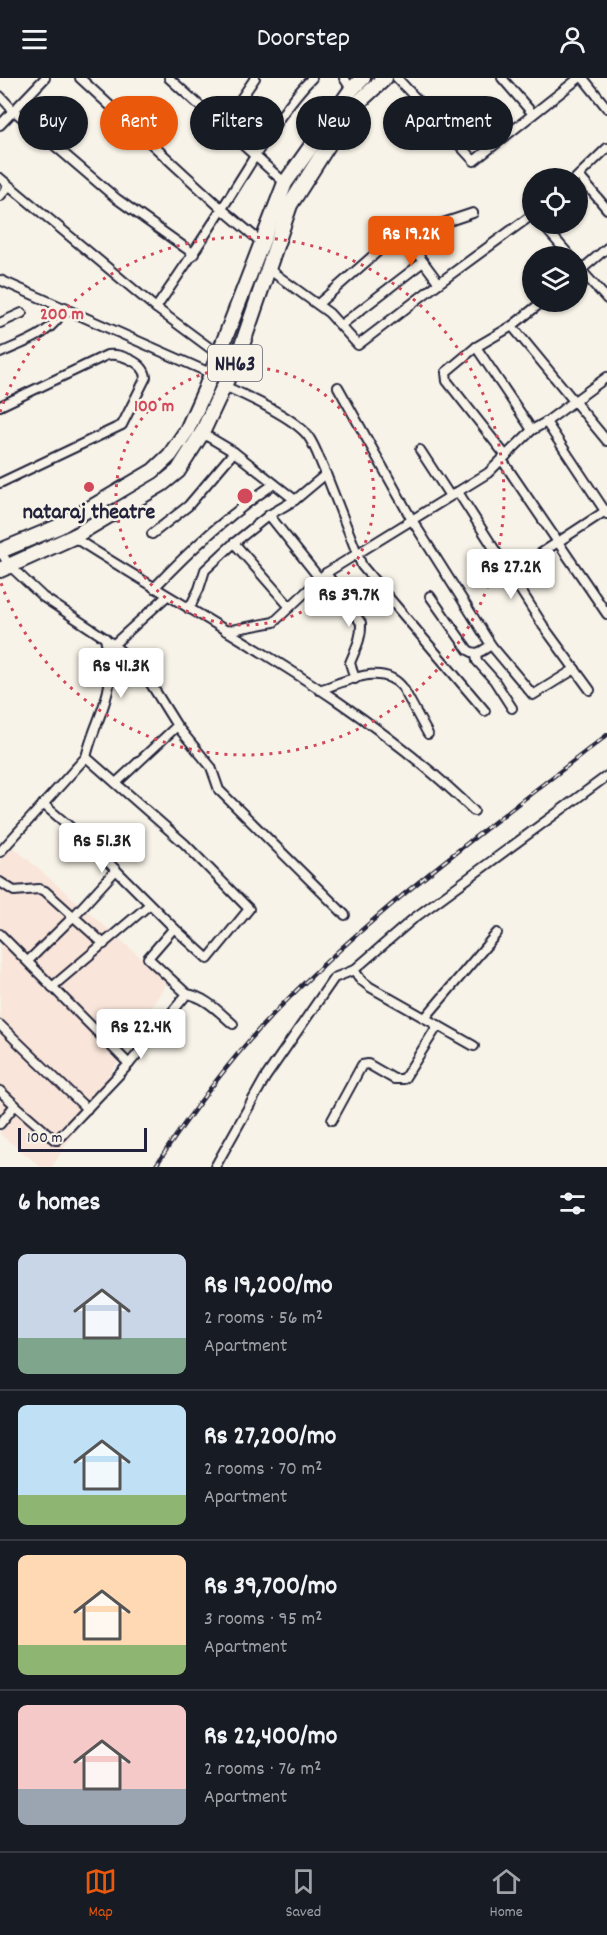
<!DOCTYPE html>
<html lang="en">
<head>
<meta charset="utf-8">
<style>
	:root { --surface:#171b24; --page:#20242c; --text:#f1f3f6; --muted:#9ea1a6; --line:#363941; --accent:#ea580c }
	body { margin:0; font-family:Dekko,sans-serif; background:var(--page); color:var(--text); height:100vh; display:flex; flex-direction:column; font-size:22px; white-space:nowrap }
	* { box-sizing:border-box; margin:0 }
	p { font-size:20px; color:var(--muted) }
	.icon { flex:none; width:33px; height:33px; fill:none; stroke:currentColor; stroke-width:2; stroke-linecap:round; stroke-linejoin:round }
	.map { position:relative; height:1089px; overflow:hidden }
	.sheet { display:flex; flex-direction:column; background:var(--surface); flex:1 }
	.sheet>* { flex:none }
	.hud { position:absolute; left:18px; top:18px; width:572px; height:54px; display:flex; gap:12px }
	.controls { position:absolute; left:522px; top:90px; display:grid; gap:12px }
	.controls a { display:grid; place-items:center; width:66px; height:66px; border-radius:50%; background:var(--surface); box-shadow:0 2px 4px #0004; font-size:30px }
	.scale { position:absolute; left:18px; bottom:15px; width:129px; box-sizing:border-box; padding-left:6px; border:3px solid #22223b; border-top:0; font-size:16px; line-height:21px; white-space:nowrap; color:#22223b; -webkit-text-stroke:4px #f7f3e8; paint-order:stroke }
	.price { position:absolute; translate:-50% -51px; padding:0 14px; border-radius:6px; background:#fff; color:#222; font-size:20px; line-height:39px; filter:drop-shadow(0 2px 3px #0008) }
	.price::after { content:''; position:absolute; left:50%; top:36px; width:18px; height:14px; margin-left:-9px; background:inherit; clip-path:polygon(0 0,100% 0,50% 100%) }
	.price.on { background:var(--accent); color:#fff }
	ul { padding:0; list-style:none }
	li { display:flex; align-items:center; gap:18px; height:150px; padding:0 18px }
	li+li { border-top:2px solid var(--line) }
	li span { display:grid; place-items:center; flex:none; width:168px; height:120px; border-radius:9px; color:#555 }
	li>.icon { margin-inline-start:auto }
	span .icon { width:72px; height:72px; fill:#fffc; stroke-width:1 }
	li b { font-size:26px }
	h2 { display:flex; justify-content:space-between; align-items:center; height:72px; padding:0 18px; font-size:26px }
	.tag { padding:0 21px; border-radius:27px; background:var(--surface); box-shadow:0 2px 4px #0004; font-size:21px; line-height:54px }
	.tag.on { background:var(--accent); color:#fff }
	header { display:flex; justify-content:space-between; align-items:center; height:78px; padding:0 18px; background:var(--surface); font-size:27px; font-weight:600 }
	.tab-bar { display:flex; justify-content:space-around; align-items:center; height:84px; border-top:2px solid var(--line); background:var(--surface); font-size:16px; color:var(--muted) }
	.tab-bar a { display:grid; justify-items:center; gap:3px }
	.tab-bar .on { color:var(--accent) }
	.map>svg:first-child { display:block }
</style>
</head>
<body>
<header><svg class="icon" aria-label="menu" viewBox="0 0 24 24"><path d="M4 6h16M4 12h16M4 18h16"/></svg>Doorstep<svg class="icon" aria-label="person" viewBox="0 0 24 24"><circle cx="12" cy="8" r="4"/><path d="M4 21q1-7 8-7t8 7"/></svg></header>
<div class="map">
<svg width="607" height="1089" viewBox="0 0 607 1089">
	<rect width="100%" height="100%" fill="#f7f3e8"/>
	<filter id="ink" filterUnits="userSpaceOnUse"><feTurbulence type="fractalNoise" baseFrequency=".0167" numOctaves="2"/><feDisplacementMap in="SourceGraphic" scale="12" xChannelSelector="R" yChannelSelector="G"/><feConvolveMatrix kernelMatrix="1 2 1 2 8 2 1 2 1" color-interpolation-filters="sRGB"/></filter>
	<g filter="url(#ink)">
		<path fill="#f9e5d9" d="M11 767 168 903 52 1089H41L0 1056V778Z"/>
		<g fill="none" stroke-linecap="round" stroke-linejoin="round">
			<g stroke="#22223b" stroke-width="12">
				<g id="street">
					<path d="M80 0 222 131 261 164"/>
					<path d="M169 0 285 105"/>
					<path d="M344 0 353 14"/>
					<path d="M397 0 474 83 579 0"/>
					<path d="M502 0 533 36"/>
					<path d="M583 0 607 30"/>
					<path d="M0 18 13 32 117 121 194 176"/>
					<path d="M220 45 238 25 255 0"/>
					<path d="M0 47 45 0"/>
					<path d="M579 98 607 131"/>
					<path d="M0 100 156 230 218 276"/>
					<path d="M576 100 607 70"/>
					<path d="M0 118 9 108"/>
					<path d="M542 146 570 178"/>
					<path d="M404 158 439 205"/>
					<path d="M578 188 581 192 607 170"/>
					<path d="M267 190 329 235 358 267 439 205 532 137"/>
					<path d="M578 195 581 192 607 221"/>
					<path d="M0 202 210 295"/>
					<path d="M318 226 400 154 404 158 473 135"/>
					<path d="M156 230C185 188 213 146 240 102 261 69 284 28 312 0"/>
					<path d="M0 245 22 235"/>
					<path d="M341 247 423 184"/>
					<path d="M512 248 607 363"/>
					<path d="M476 269 532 352"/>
					<path d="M0 275C25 264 53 256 65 229"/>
					<path d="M338 309 412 442 491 567 533 617 575 591"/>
					<path d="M0 328 107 277C120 275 144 284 146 299L122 347 0 405"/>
					<path d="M546 344 607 436"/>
					<path d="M420 372 450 418"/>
					<path d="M234 374 295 422"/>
					<path d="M506 378 447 303 446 294 476 269 512 248 542 224"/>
					<path d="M502 382 607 536"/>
					<path d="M326 396 362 488 485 633"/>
					<path d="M458 414 544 549 590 612"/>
					<path d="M269 437 320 501"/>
					<path d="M152 456 188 428 234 374 202 355"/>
					<path d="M73 459C208 546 358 619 474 733"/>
					<path d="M234 465 290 529"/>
					<path d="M0 473 10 488 43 519 105 560 141 590 177 648 116 705"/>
					<path d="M326 495 361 545C362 560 355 572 350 585L355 601"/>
					<path d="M509 496 607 432"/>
					<path d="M154 510C193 469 227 438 274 406"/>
					<path d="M430 518 468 572C477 578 482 573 491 567"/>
					<path d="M189 531 199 511 205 492 234 465 269 437 295 422 326 396C320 384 316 369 308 358 295 340 245 317 224 308"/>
					<path d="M226 553 274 544 326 495 488 395 532 352 546 344 607 299"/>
					<path d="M113 567 167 518"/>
					<path d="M476 576 477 583 494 602 512 630"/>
					<path d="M319 612C345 604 383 583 403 610L428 656"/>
					<path d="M177 648 211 689 219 712 345 837"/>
					<path d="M86 679C99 628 119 618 105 560"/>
					<path d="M43 726 89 765 174 850"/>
					<path d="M0 774 86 679 185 766 249 831 208 881 174 850 148 880 187 916 129 986"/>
					<path d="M0 804 14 813 39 811 45 813 104 866"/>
					<path d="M0 856 129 986 57 1062H55L15 1027 0 1046"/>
					<path d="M28 883 74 838 116 792"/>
					<path d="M354 892 361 902 370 909 474 968"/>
					<path d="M52 909 149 827"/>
					<path d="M187 916C206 919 219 934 233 946"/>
					<path d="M425 940 497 855"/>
					<path d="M0 947 87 1031"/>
					<path d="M0 1013 15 1027"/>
					<path d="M332 1042 362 987 368 986 394 1001H404L438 947"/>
					<path d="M215 1089 265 1000 334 900 354 892 413 841 607 698"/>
				</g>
			</g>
			<g stroke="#22223b" stroke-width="18">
				<g id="highway">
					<path d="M0 473 60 448 153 393 170 377 187 352 205 312 285 105 351 12 363 0"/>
					<path d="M0 492 73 459 162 406 178 393 202 355 239 276 290 127 346 39 361 22 385 0"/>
				</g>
			</g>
			<use href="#street" stroke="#f7f3e8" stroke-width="8"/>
			<use href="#highway" stroke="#f7f3e8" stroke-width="14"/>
			<g stroke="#22223b" stroke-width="4.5">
				<path id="rail" d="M155 1089C193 1031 235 974 284 925 383 825 497 743 607 657"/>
			</g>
			<use href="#rail" stroke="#f7f3e8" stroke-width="2" stroke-dasharray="7" stroke-linecap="butt"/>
		</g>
	</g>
	<g fill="none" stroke="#d1495b" stroke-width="3" stroke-dasharray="3 6">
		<circle cx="245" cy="418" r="129"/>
		<path d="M0 334A259 259 0 1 1 0 502"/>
	</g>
	<circle fill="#d1495b" stroke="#f7f3e8" stroke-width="2" cx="89" cy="409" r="6"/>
	<g text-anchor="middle" stroke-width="5" stroke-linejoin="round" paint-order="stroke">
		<rect fill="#f7f3e8" stroke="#62616f" stroke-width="1.5" x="208" y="267" width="54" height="36" rx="4.5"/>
		<g font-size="21" font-weight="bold" fill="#22223b">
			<text x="235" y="292">NH63</text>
		</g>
		<g font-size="22" font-weight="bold" fill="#22223b" stroke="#f7f3e8">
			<text x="89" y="440">nataraj theatre</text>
		</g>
	</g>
	<circle cx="245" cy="418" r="9" fill="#d1495b" stroke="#f7f3e8" stroke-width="3"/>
	<g font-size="18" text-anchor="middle" font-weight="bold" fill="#d1495b" stroke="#f7f3e8" stroke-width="5" stroke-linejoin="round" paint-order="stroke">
		<text x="62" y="241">200 m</text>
		<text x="154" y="333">100 m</text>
	</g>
</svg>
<div class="controls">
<a><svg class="icon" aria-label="locate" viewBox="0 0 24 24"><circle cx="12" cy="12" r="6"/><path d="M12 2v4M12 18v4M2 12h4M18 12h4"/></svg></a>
<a><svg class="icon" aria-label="layers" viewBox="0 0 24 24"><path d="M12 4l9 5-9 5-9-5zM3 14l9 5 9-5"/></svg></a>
</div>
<div class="scale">100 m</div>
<b class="price on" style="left:411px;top:189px">Rs 19.2K</b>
<b class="price" style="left:511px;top:522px">Rs 27.2K</b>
<b class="price" style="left:349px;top:550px">Rs 39.7K</b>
<b class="price" style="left:121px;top:621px">Rs 41.3K</b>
<b class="price" style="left:102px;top:796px">Rs 51.3K</b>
<b class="price" style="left:141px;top:982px">Rs 22.4K</b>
<div class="hud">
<a class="tag">Buy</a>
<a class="tag on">Rent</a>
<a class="tag">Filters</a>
<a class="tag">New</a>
<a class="tag">Apartment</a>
</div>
</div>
<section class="sheet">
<h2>6 homes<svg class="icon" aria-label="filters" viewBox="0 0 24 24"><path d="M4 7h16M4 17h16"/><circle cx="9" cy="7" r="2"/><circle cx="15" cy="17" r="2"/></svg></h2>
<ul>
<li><span style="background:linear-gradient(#c9d6e8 70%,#7fa58c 0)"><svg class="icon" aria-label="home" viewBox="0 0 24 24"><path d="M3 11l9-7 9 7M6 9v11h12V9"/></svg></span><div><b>Rs 19,200/mo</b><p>2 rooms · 56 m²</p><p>Apartment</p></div></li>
<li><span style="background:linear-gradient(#bfe0f5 75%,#8fb573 0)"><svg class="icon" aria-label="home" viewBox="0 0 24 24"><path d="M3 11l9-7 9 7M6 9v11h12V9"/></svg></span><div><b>Rs 27,200/mo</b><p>2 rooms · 70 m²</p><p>Apartment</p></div></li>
<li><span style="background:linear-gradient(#ffd9b3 75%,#8fb573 0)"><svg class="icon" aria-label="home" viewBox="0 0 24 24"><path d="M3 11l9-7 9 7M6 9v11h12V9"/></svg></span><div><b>Rs 39,700/mo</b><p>3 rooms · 95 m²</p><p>Apartment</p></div></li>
<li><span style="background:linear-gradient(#f6c9c9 70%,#9aa5b1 0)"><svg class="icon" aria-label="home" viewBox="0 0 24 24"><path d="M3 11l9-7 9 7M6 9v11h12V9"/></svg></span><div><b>Rs 22,400/mo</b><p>2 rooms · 76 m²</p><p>Apartment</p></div></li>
</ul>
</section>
<nav class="tab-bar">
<a class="on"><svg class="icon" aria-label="map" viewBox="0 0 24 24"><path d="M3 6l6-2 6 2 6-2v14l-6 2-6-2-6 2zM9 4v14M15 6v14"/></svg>Map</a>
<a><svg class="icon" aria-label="saved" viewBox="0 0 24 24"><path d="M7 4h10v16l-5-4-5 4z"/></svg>Saved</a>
<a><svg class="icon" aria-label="home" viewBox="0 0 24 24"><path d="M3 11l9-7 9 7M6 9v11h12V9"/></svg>Home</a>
</nav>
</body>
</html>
